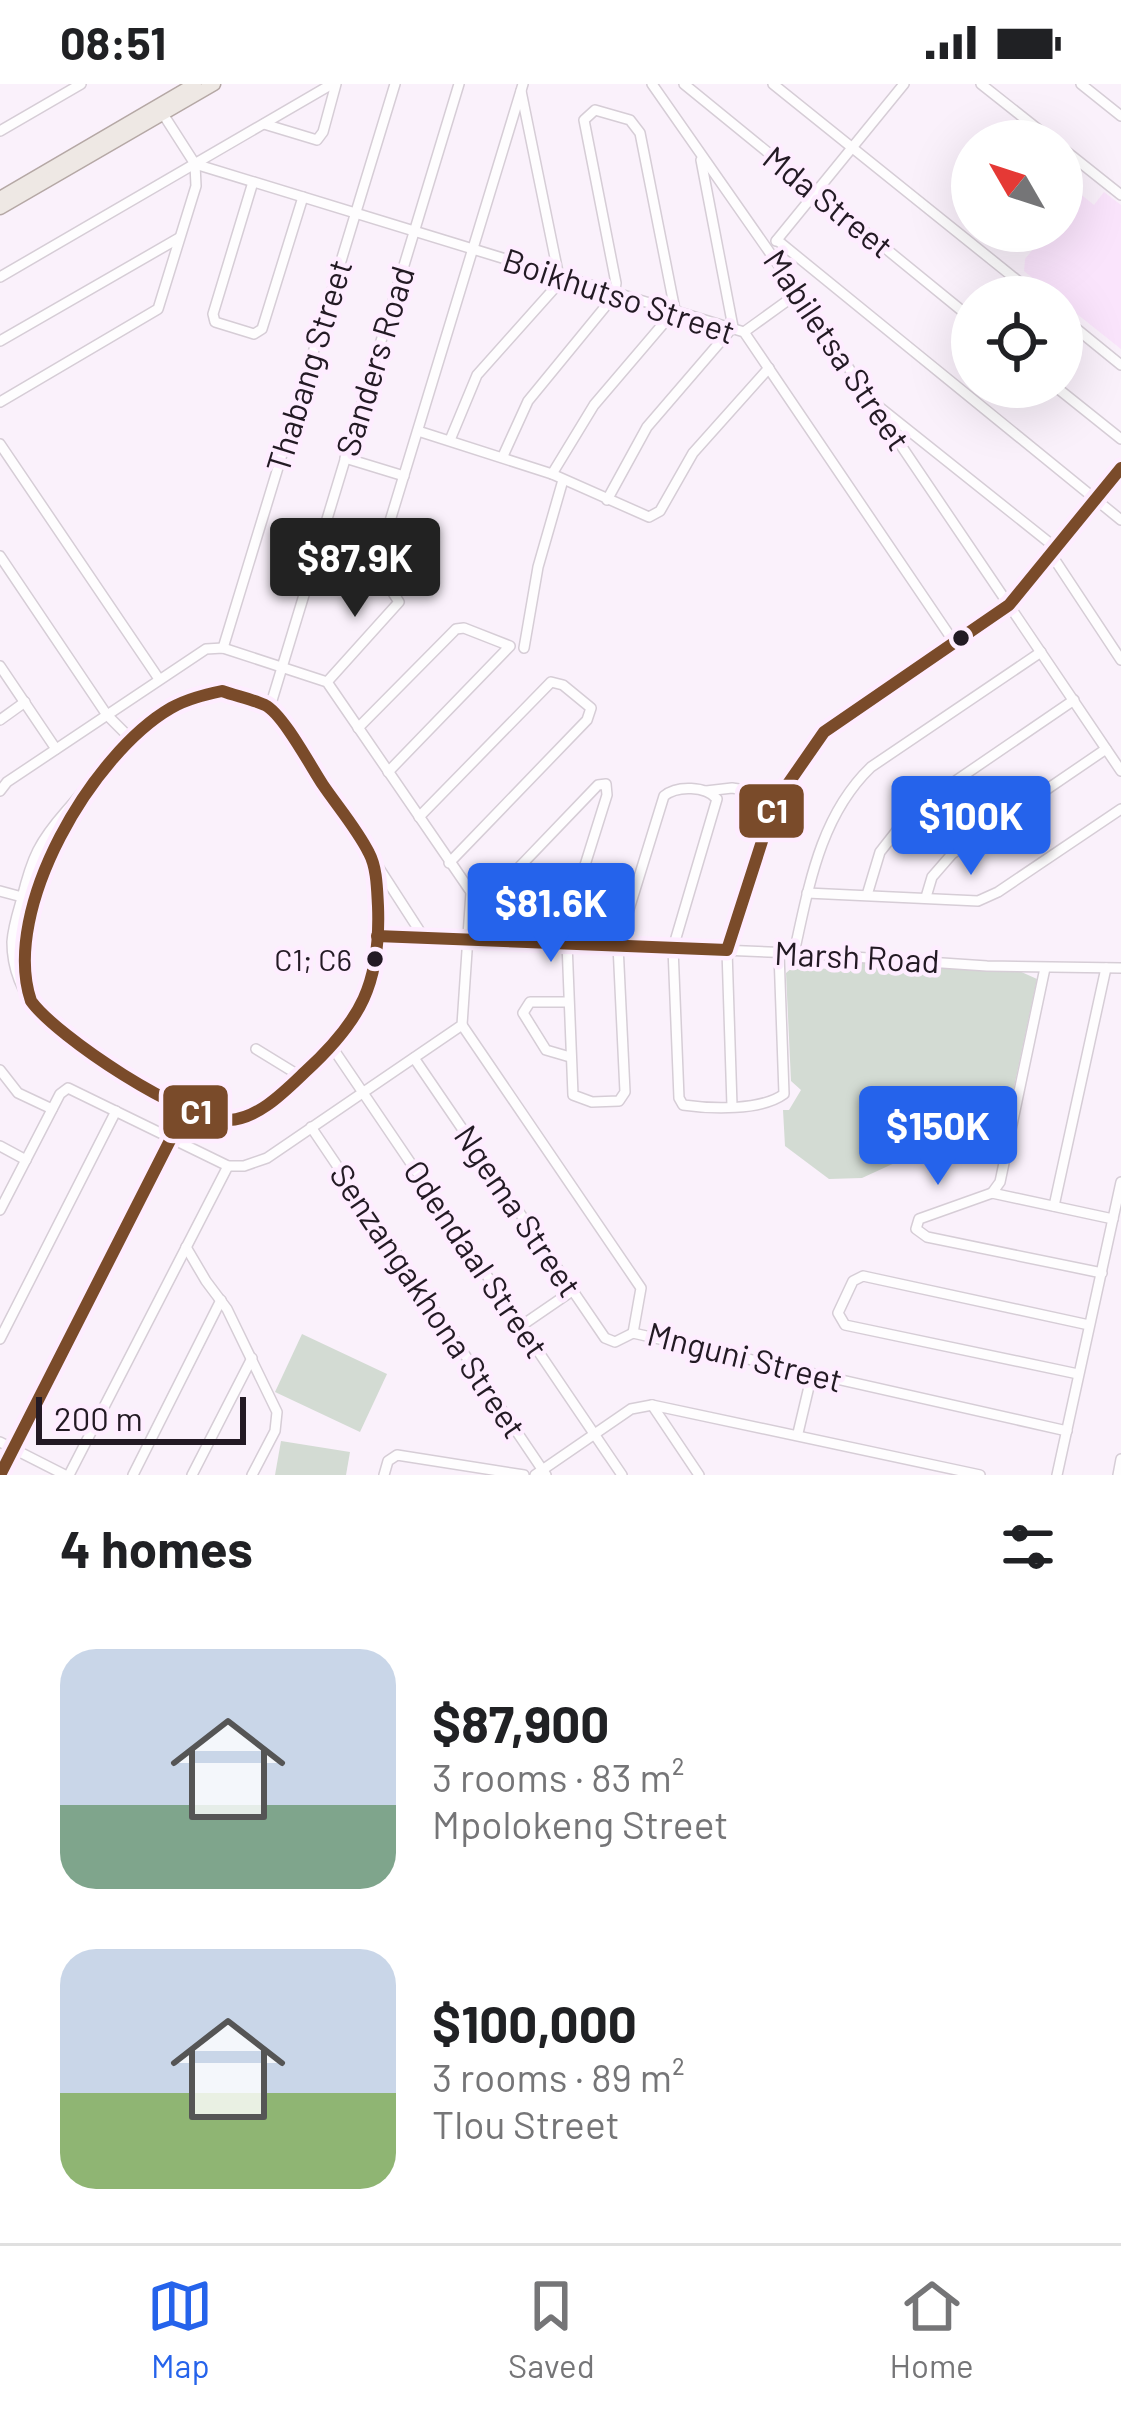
<!DOCTYPE html>
<html lang="en">
<head>
<meta charset="utf-8">
<style>
	:root { --surface:#fff; --page:#f6f6f6; --text:#202124; --muted:#757577; --line:#e0e0e0; --accent:#2563eb }
	body { margin:0; font-family:Barlow,sans-serif; background:var(--page); color:var(--text); height:100vh; display:flex; flex-direction:column; font-size:45px; white-space:nowrap }
	* { box-sizing:border-box; margin:0 }
	p { font-size:39px; color:var(--muted) }
	.icon { flex:none; width:66px; height:66px; fill:none; stroke:currentColor; stroke-width:2; stroke-linecap:round; stroke-linejoin:round }
	.map { position:relative; height:1391px; overflow:hidden }
	.sheet { display:flex; flex-direction:column; background:var(--surface); flex:1 }
	.sheet>* { flex:none }
	.needle { width:78px; rotate:309deg }
	.fabs { position:absolute; left:951px; top:36px; display:grid; gap:24px }
	.fabs a { display:grid; place-items:center; width:132px; height:132px; border-radius:50%; background:var(--surface); box-shadow:0 12px 48px #0002; font-size:60px }
	.scale { position:absolute; left:36px; bottom:30px; width:210px; box-sizing:border-box; padding-left:12px; border:6px solid #231a24; border-top:0; font-size:33px; line-height:42px; white-space:nowrap; color:#231a24; -webkit-text-stroke:9px #feedff; paint-order:stroke }
	.price { position:absolute; translate:-50% -102px; padding:0 27px; border-radius:12px; background:var(--accent); color:#fff; font-size:39px; line-height:78px; filter:drop-shadow(0 3px 6px #0008) }
	.price::after { content:''; position:absolute; left:50%; top:72px; width:36px; height:27px; margin-left:-18px; background:inherit; clip-path:polygon(0 0,100% 0,50% 100%) }
	.price.selected { background:#222; color:#fff }
	ul { padding:0; list-style:none }
	li { display:flex; align-items:center; gap:36px; height:300px; padding:0 60px }
	li span { display:grid; place-items:center; flex:none; width:336px; height:240px; border-radius:36px; color:#555 }
	li>.icon { margin-inline-start:auto }
	span .icon { width:144px; height:144px; fill:#fffc; stroke-width:1 }
	li b { font-size:51px }
	h2 { display:flex; justify-content:space-between; align-items:center; height:144px; padding:0 60px; font-size:51px }
	.status { display:flex; justify-content:space-between; align-items:center; height:84px; padding:0 60px; background:var(--surface); direction:ltr }
	.status svg { height:33px; fill:currentColor }
	.tabs { display:flex; justify-content:space-around; align-items:center; height:168px; border-top:3px solid var(--line); background:var(--surface); font-size:33px; color:var(--muted) }
	.tabs a { display:grid; justify-items:center; gap:6px }
	.tabs .selected { color:var(--accent) }
	.map>svg:first-child { display:block }
</style>
</head>
<body>
<div class="status"><b>08:51</b><svg viewBox="0 0 49 12"><path d="M0 12V9h3v3zM5 12V6h3v6zM10 12V3h3v9zM15 12V0h3v12zM26 1h20v11H26zM47 4h2v5h-2z"/></svg></div>
<div class="map">
<svg width="1121" height="1391" viewBox="0 0 1121 1391">
	<rect width="100%" height="100%" fill="#faf1fb"/>
	<path fill="#fae4fc" d="M1104 108 1121 121V265L1062 218V213H1056L1024 187 1025 175 1048 147H1062V130L1079 109 1094 121Z"/>
	<g fill="#d3dbd3">
		<path d="M838 877 1017 886 1037 895 1006 1041H1001L997 1060 978 1055 923 1080 899 1077 862 1094 829 1095 785 1062 783 1026H789L801 1006 791 997 786 889 793 883 830 885Z"/>
		<path d="M302 1250 387 1290 360 1348 275 1308Z"/>
		<path d="M281 1357 350 1368 346 1391H275Z"/>
	</g>
	<g fill="none" stroke-linecap="round" stroke-linejoin="round">
		<g stroke="#d6cdd6" stroke-width="12">
			<g id="minor">
				<path d="M652 0 798 209 1121 687"/>
				<path d="M684 0 972 235"/>
				<path d="M773 0 1038 213"/>
				<path d="M981 0 1053 57"/>
				<path d="M1081 0 1121 32"/>
				<path d="M163 30 195 80 744 248 954 558"/>
				<path d="M264 40 317 56 323 48 336 0"/>
				<path d="M0 47 81 0"/>
				<path d="M1062 64 1121 111"/>
				<path d="M253 98 213 230 215 238 254 250 262 245 303 113"/>
				<path d="M777 156 1121 436"/>
				<path d="M776 157 904 0"/>
				<path d="M0 193 332 0"/>
				<path d="M1062 233 1121 281"/>
				<path d="M744 248 798 209"/>
				<path d="M0 257 179 154"/>
				<path d="M1056 303 1121 355"/>
				<path d="M0 318 158 225 196 102 195 80"/>
				<path d="M878 322 1056 464"/>
				<path d="M418 347 552 390 649 433 660 427 693 369 769 284"/>
				<path d="M450 356 477 291 560 198 521 7"/>
				<path d="M0 360 159 595"/>
				<path d="M503 372 528 317 614 212 616 199 584 36 595 26 630 36 640 49 675 226 594 321 552 390"/>
				<path d="M345 374 404 392"/>
				<path d="M607 416 647 343 733 243 701 76"/>
				<path d="M1051 470 1121 576"/>
				<path d="M0 472 107 631 132 656"/>
				<path d="M223 564 395 0"/>
				<path d="M524 564 538 483 563 396"/>
				<path d="M0 582 56 665"/>
				<path d="M327 598 399 518 376 483 523 0"/>
				<path d="M222 607 270 623 371 771C381 802 381 877 370 908 359 940 268 1034 233 1036 203 1037 174 1016 149 1003 91 974 12 935 12 858 13 843 18 828 22 814 32 773 39 758 67 726 109 678 154 613 222 607Z"/>
				<path d="M270 623 459 0"/>
				<path d="M0 636 25 618"/>
				<path d="M358 644 456 545 464 544 510 562 388 688"/>
				<path d="M0 707 7 698 206 565 223 564 327 598 471 808 462 941 267 1074 244 1082H228L68 1004 60 1010 0 1126"/>
				<path d="M706 707 732 704 778 711"/>
				<path d="M419 733 551 598 563 601 591 624 587 636 449 779"/>
				<path d="M377 781 419 846V853"/>
				<path d="M0 807 22 813"/>
				<path d="M471 808 504 799 598 701 606 700 607 711 580 797 570 801 504 799"/>
				<path d="M807 809 978 817 998 808 1121 725"/>
				<path d="M867 811 880 768 913 726 1074 616"/>
				<path d="M926 813 932 793 952 770 1106 665"/>
				<path d="M377 852 794 869 987 882 1121 884"/>
				<path d="M567 859 573 1011 592 1018 619 1017 625 1008 618 861 664 712C677 701 706 702 717 715L673 864 679 1014 683 1021C711 1025 761 1027 784 1010L779 869"/>
				<path d="M794 869C809 802 820 732 871 683L1041 568"/>
				<path d="M568 918H530L523 929 546 966 570 973"/>
				<path d="M462 941 641 1204 633 1249"/>
				<path d="M330 960 622 1391"/>
				<path d="M256 965 300 992"/>
				<path d="M414 974 605 1254 615 1258 633 1249"/>
				<path d="M0 986 18 1009 52 1025"/>
				<path d="M732 1022 727 866 778 711 836 638 1009 521 1121 384"/>
				<path d="M311 1043 546 1391"/>
				<path d="M0 1062 26 1076"/>
				<path d="M992 1109 919 1135 916 1145 927 1153 1102 1189"/>
				<path d="M992 1109 1000 1098 1045 884"/>
				<path d="M992 1109 1113 1135"/>
				<path d="M1054 1122 1106 884"/>
				<path d="M186 1163 206 1197 227 1225 277 1328 275 1347 252 1391"/>
				<path d="M521 1242 572 1207"/>
				<path d="M633 1249 1067 1347"/>
				<path d="M0 1255 116 1027"/>
				<path d="M1078 1290 845 1241 838 1229 853 1197 863 1192 1089 1241"/>
				<path d="M652 1321 699 1391"/>
				<path d="M798 1349 812 1290"/>
				<path d="M0 1358 65 1391"/>
				<path d="M0 1391 187 1023"/>
				<path d="M69 1391 228 1082"/>
				<path d="M133 1391 221 1216"/>
				<path d="M192 1391 252 1274"/>
				<path d="M384 1391 388 1377 397 1371 524 1391"/>
				<path d="M535 1391 631 1325 652 1321 980 1391"/>
				<path d="M1057 1391 1121 1098"/>
				<path d="M1118 1391 1121 1375"/>
			</g>
		</g>
		<g stroke="#b5a8a5" stroke-width="15">
			<g id="major">
				<path d="M0 114 195 0"/>
				<path d="M0 124 214 0"/>
			</g>
		</g>
		<use href="#minor" stroke="#fefdfe" stroke-width="9"/>
		<use href="#major" stroke="#eee8e4" stroke-width="12"/>
		<g stroke="#feedff" stroke-width="21">
			<g id="bus-1">
				<path d="M222 607C236 612 252 615 265 621 283 630 311 683 323 701 338 723 357 745 369 769 377 784 377 805 378 822 381 899 361 937 305 988 285 1007 258 1035 229 1036 185 1038 57 953 31 917 0 825 93 669 171 624 187 615 204 611 222 607Z"/>
				<path d="M377 852 727 866 774 720 824 648 1009 521 1121 384"/>
				<path d="M0 1391 187 1023"/>
			</g>
		</g>
		<use href="#bus-1" stroke="#7a4b2a" stroke-width="12"/>
	</g>
	<g fill="#231a24" stroke="#feedff" stroke-width="4.5">
		<circle cx="961" cy="554" r="10"/>
		<circle cx="375" cy="875" r="10"/>
	</g>
	<g text-anchor="middle" stroke-width="9" stroke-linejoin="round" paint-order="stroke">
		<g font-size="30" fill="#231a24" stroke="#feedff" text-anchor="end">
			<text x="352" y="887">C1; C6</text>
		</g>
		<g font-size="33" fill="#231a24" stroke="#feedff">
			<text transform="translate(828 118) rotate(39)" y="12">Mda Street</text>
			<text transform="translate(619 212) rotate(18)" y="12">Boikhutso Street</text>
			<text transform="translate(837 266) rotate(56)" y="12">Mabiletsa Street</text>
			<text transform="translate(375 277) rotate(-73)" y="12">Sanders Road</text>
			<text transform="translate(309 282) rotate(-73)" y="12">Thabang Street</text>
			<text transform="translate(857 873) rotate(3)" y="12">Marsh Road</text>
			<text transform="translate(518 1127) rotate(56)" y="12">Ngema Street</text>
			<text transform="translate(476 1175) rotate(56)" y="12">Odendaal Street</text>
			<text transform="translate(428 1217) rotate(56)" y="12">Senzangakhona Street</text>
			<text transform="translate(745 1273) rotate(14)" y="12">Mnguni Street</text>
		</g>
	</g>
	<g stroke="#feedff" stroke-width="4.5">
		<rect x="737" y="698" width="69" height="58" rx="12" fill="#7a4b2a"/>
		<rect x="161" y="999" width="69" height="58" rx="12" fill="#7a4b2a"/>
	</g>
	<g font-size="33" text-anchor="middle" font-weight="bold" fill="#fff">
		<text x="772" y="739">C1</text>
		<text x="196" y="1040">C1</text>
	</g>
</svg>
<div class="fabs">
<a><svg class="needle" viewBox="-14 -14 28 28"><path d="M0-13l5 13h-10z" fill="#e53935"/><path d="M0 13l5-13h-10z" fill="#757577"/></svg></a>
<a><svg class="icon" aria-label="locate" viewBox="0 0 24 24"><circle cx="12" cy="12" r="6"/><path d="M12 2v4M12 18v4M2 12h4M18 12h4"/></svg></a>
</div>
<div class="scale">200 m</div>
<b class="price selected" style="left:355px;top:536px">$87.9K</b>
<b class="price" style="left:971px;top:794px">$100K</b>
<b class="price" style="left:551px;top:881px">$81.6K</b>
<b class="price" style="left:938px;top:1104px">$150K</b>
</div>
<section class="sheet">
<h2>4 homes<svg class="icon" aria-label="filters" viewBox="0 0 24 24"><path d="M4 7h16M4 17h16"/><circle cx="9" cy="7" r="2"/><circle cx="15" cy="17" r="2"/></svg></h2>
<ul>
<li><span style="background:linear-gradient(#c9d6e8 65%,#7fa58c 0)"><svg class="icon" aria-label="home" viewBox="0 0 24 24"><path d="M3 11l9-7 9 7M6 9v11h12V9"/></svg></span><div><b>$87,900</b><p>3 rooms · 83 m²</p><p>Mpolokeng Street</p></div></li>
<li><span style="background:linear-gradient(#c9d6e8 60%,#8fb573 0)"><svg class="icon" aria-label="home" viewBox="0 0 24 24"><path d="M3 11l9-7 9 7M6 9v11h12V9"/></svg></span><div><b>$100,000</b><p>3 rooms · 89 m²</p><p>Tlou Street</p></div></li>
</ul>
</section>
<nav class="tabs">
<a class="selected"><svg class="icon" aria-label="map" viewBox="0 0 24 24"><path d="M3 6l6-2 6 2 6-2v14l-6 2-6-2-6 2zM9 4v14M15 6v14"/></svg>Map</a>
<a><svg class="icon" aria-label="saved" viewBox="0 0 24 24"><path d="M7 4h10v16l-5-4-5 4z"/></svg>Saved</a>
<a><svg class="icon" aria-label="home" viewBox="0 0 24 24"><path d="M3 11l9-7 9 7M6 9v11h12V9"/></svg>Home</a>
</nav>
</body>
</html>
